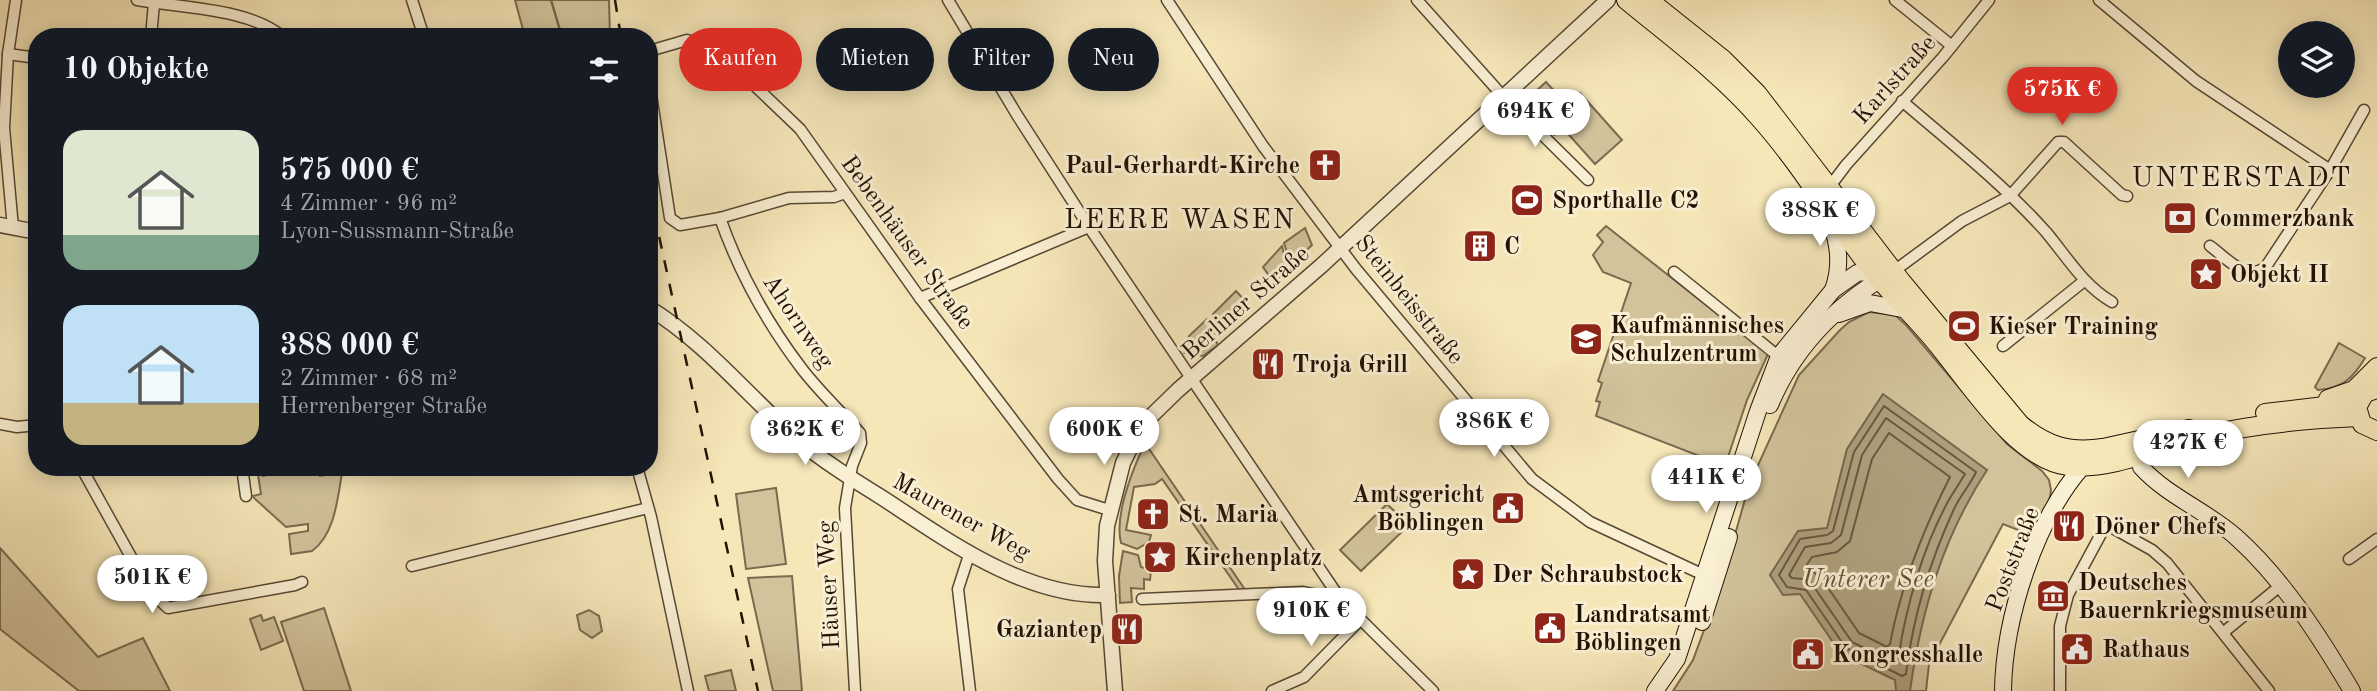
<!DOCTYPE html>
<html lang="de">
<head>
<meta charset="utf-8">
<style>
	:root { --surface:#171b24; --page:#242831; --text:#f1f3f6; --muted:#9ea1a6; --accent:#d93025 }
	body { margin:0; font-family:"Old Standard TT",serif; background:var(--page); color:var(--text); height:100vh; display:flex; flex-direction:column; font-size:26px; white-space:nowrap }
	* { box-sizing:border-box; margin:0 }
	p { font-size:23px; color:var(--muted) }
	.icon { flex:none; width:38px; height:38px; fill:none; stroke:currentColor; stroke-width:2; stroke-linecap:round; stroke-linejoin:round }
	.map { position:relative; flex:1; overflow:hidden }
	.panel { position:absolute; left:28px; top:28px; width:630px; height:448px; display:flex; flex-direction:column; background:var(--surface); border-radius:28px; box-shadow:0 4px 18px #0003 }
	.panel>* { flex:none }
	.guide { position:absolute; left:679px; top:28px; width:665px; height:63px; display:flex; gap:14px }
	.tools { position:absolute; left:2278px; top:21px; display:grid; gap:14px }
	.tools a { display:grid; place-items:center; width:77px; height:77px; border-radius:50%; background:var(--surface); box-shadow:0 4px 18px #0003; font-size:35px }
	.price { position:absolute; translate:-50% -60px; padding:0 16px; border-radius:24px; background:#fff; color:#222; font-size:23px; line-height:46px; filter:drop-shadow(0 2px 4px #0008) }
	.price::after { content:''; position:absolute; left:50%; top:42px; width:21px; height:16px; margin-left:-10px; background:inherit; clip-path:polygon(0 0,100% 0,50% 100%) }
	.price.selected { background:var(--accent); color:#fff }
	ul { padding:0; list-style:none }
	li { display:flex; align-items:center; gap:21px; height:175px; padding:0 35px }
	li span { display:grid; place-items:center; flex:none; width:196px; height:140px; border-radius:21px; color:#555 }
	li>.icon { margin-inline-start:auto }
	span .icon { width:84px; height:84px; fill:#fffc; stroke-width:1 }
	li b { font-size:30px }
	h2 { display:flex; justify-content:space-between; align-items:center; height:84px; padding:0 35px; font-size:30px }
	.tag { padding:0 24px; border-radius:32px; background:var(--surface); box-shadow:0 4px 18px #0003; font-size:24px; line-height:63px }
	.tag.selected { background:var(--accent); color:#fff }
	.map>svg:first-child { display:block }
</style>
</head>
<body>
<div class="map">
<svg width="2377" height="691" viewBox="0 0 2377 691">
	<rect width="100%" height="100%" fill="#f6e7b9"/>
	<filter id="stains"><feTurbulence type="fractalNoise" baseFrequency=".00286" numOctaves="4"/><feColorMatrix values="0 0 0 0 .2 0 0 0 0 .09 0 0 0 0 .02 0 0 0 .5 -.17"/></filter>
	<radialGradient id="worn" r=".72"><stop offset=".6" stop-color="#630" stop-opacity="0"/><stop offset="1" stop-color="#630" stop-opacity=".3"/></radialGradient>
	<g fill="#d2c39b" stroke="#7a6a50" stroke-width="2">
		<path d="M515 0H609L610 37H525Z"/>
		<path d="M1546 82 1567 105 1580 93 1622 140 1595 164 1563 128 1554 135 1524 102Z"/>
		<path d="M1606 226 1768 354 1747 400 1725 466 1596 416 1600 402 1596 401 1602 383 1598 381 1631 283 1603 272 1593 255 1603 242 1597 235Z"/>
		<path d="M1305 228 1312 245 1291 265 1284 243Z"/>
		<path d="M1282 246 1288 271 1274 283 1263 267Z"/>
		<path d="M1236 291 1248 304 1224 326 1213 314Z"/>
		<path d="M1869 312 1895 315 1906 325 2007 444 2042 471 2049 480 2051 490 2049 504 2036 537 2003 524 1929 664 1926 691H1673L1693 660 1722 581 1749 485 1799 375 1840 330 1849 322Z"/>
		<path d="M1207 319 1221 330 1214 337 1218 345 1203 356 1185 353 1189 350 1185 346 1189 336Z"/>
		<path d="M2339 343 2365 358C2353 378 2343 388 2318 390L2315 387Z"/>
		<path d="M1145 443 1246 591H1240L1162 479 1155 484 1134 487 1126 530 1151 535 1149 542 1137 549 1121 543C1114 515 1133 469 1145 443Z"/>
		<path d="M274 467 277 473 288 471V467L292 471 318 467 320 476 334 474V467H343C338 494 336 534 312 551L291 554 289 534 308 531V524L286 527 254 498 253 496 261 494 257 468H261L263 476 275 473Z"/>
		<path d="M776 488 786 564 746 569 736 494Z"/>
		<path d="M1387 504 1409 525 1361 571 1340 550Z"/>
		<path d="M0 548 98 657 143 638 170 691H79L0 629Z"/>
		<path d="M1123 551 1138 555 1141 567 1151 570 1150 580 1144 579V589L1131 588 1132 602 1120 603 1119 576Z"/>
		<path d="M792 576 802 691H773L748 578Z"/>
		<path d="M324 608 351 691H304L281 622Z"/>
		<path d="M589 610 599 616 602 631 592 638 580 630 577 615Z"/>
		<path d="M261 615 263 621 274 617 283 641 261 650 250 619Z"/>
		<path d="M731 670 736 691H709L705 676Z"/>
	</g>
	<path fill="#ae9f7c" stroke="#76674d" stroke-width="2" d="M1883 394 1987 470C1943 537 1921 611 1910 691H1896L1895 680 1841 654 1800 594 1783 595 1770 575 1798 531 1827 528 1847 449Z"/>
	<g fill="none" stroke-linecap="round" stroke-linejoin="round">
		<g stroke="#685841" stroke-width="2">
			<path d="M1884 406 1976 472C1970 485 1960 496 1954 509 1930 561 1913 616 1906 674L1902 676 1846 648 1806 590 1787 587 1779 575 1800 539 1827 535 1833 531 1854 452Z"/>
			<path d="M1886 418 1965 474C1960 482 1955 490 1950 498 1923 546 1906 606 1898 660L1895 663 1852 642 1812 584 1803 579 1792 578 1789 575 1805 547 1831 543 1841 535 1862 455Z"/>
			<path d="M1889 433 1950 477C1923 530 1901 585 1890 644L1887 647 1859 633 1822 579 1806 566 1812 557 1837 552 1850 541 1872 459Z"/>
		</g>
		<path stroke="#76674d" stroke-width="2.5" d="M551 0 562 37"/>
		<g stroke="#574733" stroke-width="13">
			<g id="minor">
				<path d="M137 0C181 8 249 8 283 37"/>
				<path d="M412 0 424 37"/>
				<path d="M948 0 1017 115 1089 227 1341 600 1433 691"/>
				<path d="M1167 0 1263 146 1356 269 1532 479 1590 522 1708 577"/>
				<path d="M1417 0 1500 93 1588 180"/>
				<path d="M1895 0 1952 46"/>
				<path d="M2099 0 2196 81 2330 170"/>
				<path d="M151 37 154 3"/>
				<path d="M649 53 656 49 687 40 704 44 754 85 800 129 920 298 1058 479 1077 500 1109 510"/>
				<path d="M8 54 37 58"/>
				<path d="M649 82 670 218 680 225 720 218"/>
				<path d="M1902 101C1951 143 2003 184 2046 232 2067 257 2083 285 2112 302"/>
				<path d="M1828 189 1846 165 1943 57 1989 0"/>
				<path d="M845 193 834 197 789 198 720 218C739 272 767 323 802 369 819 391 841 412 860 433L861 443 852 466 845 508 855 691"/>
				<path d="M13 228 4 128 8 54 16 0"/>
				<path d="M2210 246C2227 258 2244 281 2265 268L2330 170 2364 110"/>
				<path d="M1894 271 1962 221 2010 196 2058 142H2064L2122 195 2127 196"/>
				<path d="M1674 272 1783 360"/>
				<path d="M920 298 1089 227"/>
				<path d="M2003 346 2084 281"/>
				<path d="M0 424 17 427 37 425"/>
				<path d="M81 467 150 591 168 608 295 585 302 582"/>
				<path d="M242 467 246 496"/>
				<path d="M637 467 651 517 688 691"/>
				<path d="M970 552 958 589 970 691"/>
				<path d="M2349 559 2377 539"/>
				<path d="M412 566 648 508"/>
				<path d="M1142 599 1303 592 1341 600"/>
				<path d="M2224 632 2280 586"/>
				<path d="M1272 691 1304 677 1360 620"/>
				<path d="M2060 691V626L2068 595 2102 532 2109 526 2152 550 2167 563 2269 691"/>
			</g>
		</g>
		<g stroke="#574733" stroke-width="17">
			<g id="tertiary">
				<path d="M0 225 37 232"/>
				<path d="M649 308C705 342 748 396 797 439 823 461 852 479 881 497 947 540 1025 598 1108 595"/>
				<path d="M1115 691 1105 561 1107 526 1123 463 1141 426 1178 390 1321 266 1608 0"/>
			</g>
		</g>
		<g stroke="#221206" stroke-width="18">
			<g id="secondary">
				<path d="M1829 214C1837 241 1843 262 1833 290"/>
				<path d="M1839 314 1870 303 1907 310"/>
				<path d="M1770 405C1794 347 1836 305 1889 274"/>
				<path d="M2147 452 2141 460V467C2167 496 2207 511 2236 537 2283 579 2320 637 2352 691"/>
				<path d="M1702 622 1729 537"/>
				<path d="M1655 691 1677 659 1758 411 1779 356 1833 290 1857 273 1881 271"/>
				<path d="M2003 691C2004 619 2035 520 2083 466"/>
			</g>
		</g>
		<g stroke="#221206" stroke-width="20">
			<g id="primary">
				<path d="M1626 0C1672 38 1721 74 1760 119 1801 165 1832 219 1870 268 1890 294 1915 317 1936 343 1968 381 2016 460 2068 466 2115 471 2163 445 2207 435 2257 424 2308 419 2359 417"/>
				<path d="M1649 0 1723 59 1757 93 1902 282 2020 424C2046 446 2069 453 2103 448"/>
				<path d="M2377 389 2365 393 2357 407 2362 424 2377 431"/>
				<path d="M2328 399 2354 390 2377 367"/>
				<path d="M2265 413 2358 402"/>
				<path d="M2095 454 2103 448 2189 429"/>
			</g>
		</g>
		<use href="#minor" stroke="#f9efd2" stroke-width="10"/>
		<use href="#tertiary" stroke="#f9efd2" stroke-width="14"/>
		<use href="#secondary" stroke="#f9efd2" stroke-width="16"/>
		<use href="#primary" stroke="#f6e7b9" stroke-width="18"/>
		<g stroke="#221206" stroke-width="2.5" stroke-dasharray="12 12" stroke-linecap="butt">
			<path d="M615 0 621 37"/>
			<path d="M649 190 758 691"/>
		</g>
	</g>
	<defs>
		<g id="church-square" transform="scale(1.75)"><rect x="-9" y="-9" width="18" height="18" rx="4" fill="#8f2418" stroke="#f9efd2"/><path d="M-1.2-6h2.4v3.5h3.3v2.4h-3.3V6h-2.4V-.1h-3.3v-2.4h3.3Z" fill="#fff"/></g>
		<g id="stadium-square" transform="scale(1.75)"><rect x="-9" y="-9" width="18" height="18" rx="4" fill="#8f2418" stroke="#f9efd2"/><path d="M0-5a6.5 5 0 1 0 0 10a6.5 5 0 1 0 0-10ZM-3.5-1.8h7v3.6h-7Z" fill="#fff"/></g>
		<g id="bank-square" transform="scale(1.75)"><rect x="-9" y="-9" width="18" height="18" rx="4" fill="#8f2418" stroke="#f9efd2"/><path d="M-6-4H6V4H-6ZM0-2.3a2.3 2.3 0 1 0 0 4.6a2.3 2.3 0 1 0 0-4.6Z" fill="#fff"/></g>
		<g id="building-square" transform="scale(1.75)"><rect x="-9" y="-9" width="18" height="18" rx="4" fill="#8f2418" stroke="#f9efd2"/><path d="M-4-6H4V6H1V3H-1V6H-4ZM-2.5-4.3h1.7v1.8h-1.7ZM.8-4.3h1.7v1.8H.8ZM-2.5-1h1.7V.8h-1.7ZM.8-1h1.7V.8H.8Z" fill="#fff"/></g>
		<g id="sight-square" transform="scale(1.75)"><rect x="-9" y="-9" width="18" height="18" rx="4" fill="#8f2418" stroke="#f9efd2"/><path d="M0-6L1.8-2.2L6-1.7L2.9 1.2L3.7 5.4L0 3.3L-3.7 5.4L-2.9 1.2L-6-1.7L-1.8-2.2Z" fill="#fff"/></g>
		<g id="school-square" transform="scale(1.75)"><rect x="-9" y="-9" width="18" height="18" rx="4" fill="#8f2418" stroke="#f9efd2"/><path d="M0-5L7-2L0 1L-7-2ZM-4 1L0 2.5L4 1V4Q0 6-4 4Z" fill="#fff"/></g>
		<g id="restaurant-square" transform="scale(1.75)"><rect x="-9" y="-9" width="18" height="18" rx="4" fill="#8f2418" stroke="#f9efd2"/><path d="M-5-6h1v4h1v-4h1v4h1v-4h1v5L-1.5 .5V6h-2V.5L-5-1ZM5-6V6H3V1.5H1.5Q1.5-4 5-6Z" fill="#fff"/></g>
		<g id="civic-square" transform="scale(1.75)"><rect x="-9" y="-9" width="18" height="18" rx="4" fill="#8f2418" stroke="#f9efd2"/><path d="M-.6-6.5H3V-4.5H.6V-3L4-1V1h2V6H-6V1h2V-1L-.6-3ZM-1.2 2.5V6h2.4V2.5Z" fill="#fff"/></g>
		<g id="museum-square" transform="scale(1.75)"><rect x="-9" y="-9" width="18" height="18" rx="4" fill="#8f2418" stroke="#f9efd2"/><path d="M0-6L6-3V-2H-6V-3ZM-5-1h2V3h-2ZM-1-1h2V3h-2ZM3-1h2V3H3ZM-6 4H6V6H-6Z" fill="#fff"/></g>
	</defs>
	<g fill-rule="evenodd">
		<use href="#church-square" x="1325" y="165"/>
		<use href="#stadium-square" x="1527" y="200"/>
		<use href="#bank-square" x="2180" y="218"/>
		<use href="#building-square" x="1480" y="246"/>
		<use href="#sight-square" x="2206" y="274"/>
		<use href="#stadium-square" x="1964" y="326"/>
		<use href="#school-square" x="1586" y="339"/>
		<use href="#restaurant-square" x="1268" y="364"/>
		<use href="#civic-square" x="1508" y="508"/>
		<use href="#church-square" x="1153" y="514"/>
		<use href="#restaurant-square" x="2069" y="526"/>
		<use href="#sight-square" x="1160" y="557"/>
		<use href="#sight-square" x="1468" y="574"/>
		<use href="#museum-square" x="2053" y="596"/>
		<use href="#civic-square" x="1550" y="628"/>
		<use href="#restaurant-square" x="1127" y="629"/>
		<use href="#civic-square" x="2077" y="649"/>
		<use href="#civic-square" x="1808" y="654"/>
	</g>
	<g text-anchor="middle" stroke-width="6" stroke-linejoin="round" paint-order="stroke">
		<g font-size="24" fill="#221206" stroke="#f9efd2">
			<text transform="translate(1894 79) rotate(-48)" y="8">Karlstraße</text>
			<text transform="translate(908 242) rotate(54)" y="8">Bebenhäuser Straße</text>
			<text transform="translate(1410 299) rotate(51)" y="8">Steinbeisstraße</text>
			<text transform="translate(1245 302) rotate(-41)" y="8">Berliner Straße</text>
			<text transform="translate(799 321) rotate(56)" y="8">Ahornweg</text>
			<text transform="translate(962 516) rotate(29)" y="8">Maurener Weg</text>
			<text transform="translate(2012 559) rotate(-69)" y="8">Poststraße</text>
			<text transform="translate(828 585) rotate(-93)" y="8">Häuser Weg</text>
		</g>
		<g font-size="24" font-weight="bold" fill="#221206" stroke="#f9efd2" text-anchor="start">
			<text x="1300" y="173" text-anchor="end">Paul-Gerhardt-Kirche</text>
			<text x="1552" y="208">Sporthalle C2</text>
			<text x="2204" y="226">Commerzbank</text>
			<text x="1504" y="254">C</text>
			<text x="2230" y="282">Objekt II</text>
			<text x="1610" y="333">Kaufmännisches<tspan x="1610" dy="28">Schulzentrum</tspan></text>
			<text x="1988" y="334">Kieser Training</text>
			<text x="1292" y="372">Troja Grill</text>
			<text x="1484" y="502" text-anchor="end">Amtsgericht<tspan x="1484" dy="28">Böblingen</tspan></text>
			<text x="1178" y="522">St. Maria</text>
			<text x="2094" y="534">Döner Chefs</text>
			<text x="1184" y="565">Kirchenplatz</text>
			<text x="1492" y="582">Der Schraubstock</text>
			<text x="2078" y="590">Deutsches<tspan x="2078" dy="28">Bauernkriegsmuseum</tspan></text>
			<text x="1574" y="622">Landratsamt<tspan x="1574" dy="28">Böblingen</tspan></text>
			<text x="1102" y="637" text-anchor="end">Gaziantep</text>
			<text x="2102" y="657">Rathaus</text>
			<text x="1832" y="662">Kongresshalle</text>
		</g>
		<g font-size="26" font-style="italic" fill="#61513b" stroke="#f9efd2">
			<text x="1868" y="587">Unterer See</text>
		</g>
		<g font-size="28" letter-spacing="2" fill="#221206" stroke="#f9efd2">
			<text x="2242" y="186">UNTERSTADT</text>
			<text x="1180" y="228">LEERE WASEN</text>
		</g>
	</g>
	<rect width="100%" height="100%" filter="url(#stains)"/>
	<rect width="100%" height="100%" fill="url(#worn)"/>
</svg>
<div class="tools">
<a><svg class="icon" aria-label="layers" viewBox="0 0 24 24"><path d="M12 4l9 5-9 5-9-5zM3 14l9 5 9-5"/></svg></a>
</div>
<b class="price selected" style="left:2062px;top:127px">575K €</b>
<b class="price" style="left:1535px;top:149px">694K €</b>
<b class="price" style="left:1820px;top:248px">388K €</b>
<b class="price" style="left:1494px;top:459px">386K €</b>
<b class="price" style="left:805px;top:467px">362K €</b>
<b class="price" style="left:1104px;top:467px">600K €</b>
<b class="price" style="left:2188px;top:480px">427K €</b>
<b class="price" style="left:1706px;top:515px">441K €</b>
<b class="price" style="left:152px;top:615px">501K €</b>
<b class="price" style="left:1311px;top:648px">910K €</b>
<div class="guide">
<a class="tag selected">Kaufen</a>
<a class="tag">Mieten</a>
<a class="tag">Filter</a>
<a class="tag">Neu</a>
</div>
<section class="panel">
<h2>10 Objekte<svg class="icon" aria-label="filters" viewBox="0 0 24 24"><path d="M4 7h16M4 17h16"/><circle cx="9" cy="7" r="2"/><circle cx="15" cy="17" r="2"/></svg></h2>
<ul>
<li><span style="background:linear-gradient(#dfe7d0 75%,#7fa58c 0)"><svg class="icon" aria-label="home" viewBox="0 0 24 24"><path d="M3 11l9-7 9 7M6 9v11h12V9"/></svg></span><div><b>575 000 €</b><p>4 Zimmer · 96 m²</p><p>Lyon-Sussmann-Straße</p></div></li>
<li><span style="background:linear-gradient(#bfe0f5 70%,#c2b280 0)"><svg class="icon" aria-label="home" viewBox="0 0 24 24"><path d="M3 11l9-7 9 7M6 9v11h12V9"/></svg></span><div><b>388 000 €</b><p>2 Zimmer · 68 m²</p><p>Herrenberger Straße</p></div></li>
</ul>
</section>
</div>
</body>
</html>
